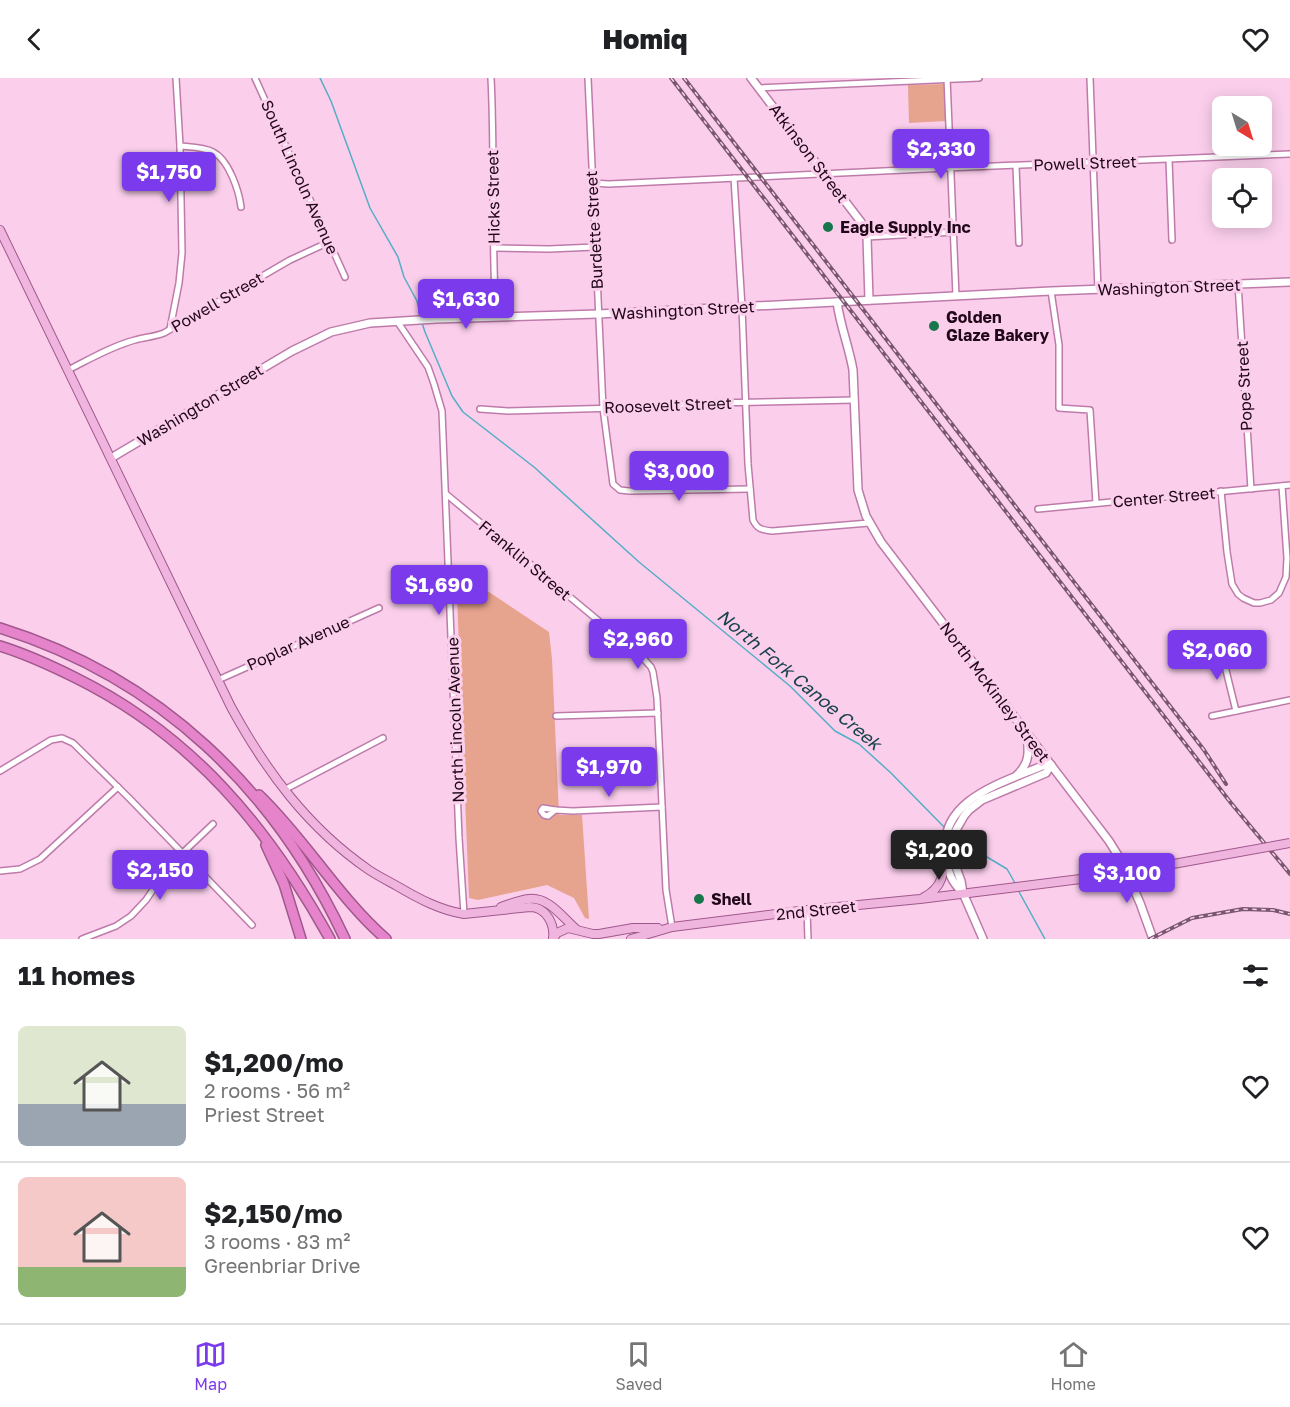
<!DOCTYPE html>
<html lang="en">
<head>
<meta charset="utf-8">
<style>
	:root { --surface:#fff; --page:#f2f2f2; --text:#202124; --muted:#757577; --line:#e0e0e0; --accent:#7c3aed }
	body { margin:0; font-family:"Golos Text",sans-serif; background:var(--page); color:var(--text); height:100vh; display:flex; flex-direction:column; font-size:22px; white-space:nowrap }
	* { box-sizing:border-box; margin:0 }
	p { font-size:20px; color:var(--muted) }
	.icon { flex:none; width:33px; height:33px; fill:none; stroke:currentColor; stroke-width:2; stroke-linecap:round; stroke-linejoin:round }
	.map { position:relative; height:861px; overflow:hidden }
	.details { display:flex; flex-direction:column; background:var(--surface); flex:1 }
	.details>* { flex:none }
	.needle { width:39px; rotate:142deg }
	.fabs { position:absolute; left:1212px; top:18px; display:grid; gap:12px }
	.fabs a { display:grid; place-items:center; width:60px; height:60px; border-radius:9px; background:var(--surface); box-shadow:0 3px 15px #0003; font-size:30px }
	.price { position:absolute; translate:-50% -51px; padding:0 14px; border-radius:6px; background:var(--accent); color:#fff; font-size:20px; line-height:39px; filter:drop-shadow(0 2px 3px #0008) }
	.price::after { content:''; position:absolute; left:50%; top:36px; width:18px; height:14px; margin-left:-9px; background:inherit; clip-path:polygon(0 0,100% 0,50% 100%) }
	.price.on { background:#222; color:#fff }
	ul { padding:0; list-style:none }
	li { display:flex; align-items:center; gap:18px; height:150px; padding:0 18px }
	li+li { border-top:2px solid var(--line) }
	li span { display:grid; place-items:center; flex:none; width:168px; height:120px; border-radius:9px; color:#555 }
	li>.icon { margin-inline-start:auto }
	span .icon { width:72px; height:72px; fill:#fffc; stroke-width:1 }
	li b { font-size:26px }
	h2 { display:flex; justify-content:space-between; align-items:center; height:72px; padding:0 18px; font-size:26px }
	header { display:flex; justify-content:space-between; align-items:center; height:78px; padding:0 18px; background:var(--surface); font-size:27px; font-weight:800 }
	.menu { display:flex; justify-content:space-around; align-items:center; height:84px; border-top:2px solid var(--line); background:var(--surface); font-size:16px; color:var(--muted) }
	.menu a { display:grid; justify-items:center; gap:3px }
	.menu .on { color:var(--accent) }
	.map>svg:first-child { display:block }
</style>
</head>
<body>
<header><svg class="icon" aria-label="back" viewBox="0 0 24 24"><path d="M15 5l-7 7 7 7"/></svg>Homiq<svg class="icon" aria-label="heart" viewBox="0 0 24 24"><path d="M12 20l-8-8c-3-5 5-10 8-4 3-6 11-1 8 4z"/></svg></header>
<div class="map">
<svg width="1290" height="861" viewBox="0 0 1290 861">
	<rect width="100%" height="100%" fill="#fbcfec"/>
	<g fill="#e6a38e">
		<path d="M945 6 946 43 909 45 908 7Z"/>
		<path d="M456 492 549 554 552 581 559 737H582L589 841 585 840 574 820 547 807 478 822 469 820Z"/>
	</g>
	<g fill="none" stroke-linecap="round" stroke-linejoin="round">
		<g stroke="#54adc6" stroke-width="1.5">
			<path d="M320 0 331 23 370 130 398 179 404 199 417 223 421 240"/>
			<path d="M422 245 425 254 452 318 463 334 534 389 639 484 790 608 835 653 859 666 891 695 945 750"/>
			<path d="M956 758 967 767 1007 791 1015 805"/>
			<path d="M1018 812 1045 861"/>
		</g>
		<g stroke="#be7baa" stroke-width="8">
			<g id="street">
				<path d="M255 0 345 199"/>
				<path d="M491 0C495 79 491 159 496 239"/>
				<path d="M588 0 603 330 613 406 620 412 629 413 750 411"/>
				<path d="M947 0 956 218"/>
				<path d="M1090 0 1098 212"/>
				<path d="M759 10 979 0"/>
				<path d="M180 68C190 69 204 69 213 74 229 82 239 113 241 129"/>
				<path d="M1169 82 1172 162"/>
				<path d="M1016 88 1019 165"/>
				<path d="M734 100 742 229 748 386 753 442C757 451 762 452 772 453L869 445"/>
				<path d="M592 105 609 106 946 90 1290 76"/>
				<path d="M867 159 954 154"/>
				<path d="M494 170 549 171 595 169"/>
				<path d="M1238 206 1251 411"/>
				<path d="M1051 213 1059 267V330L1090 332 1096 425"/>
				<path d="M397 243 428 289 434 306 442 333 459 760 464 836"/>
				<path d="M170 251 179 205 182 175 180 68 176 0"/>
				<path d="M68 292C90 281 112 268 135 262 145 259 154 259 164 255L290 182 329 164"/>
				<path d="M480 331 508 333 617 330 711 325 855 322"/>
				<path d="M1221 413 1227 474 1232 506 1238 516 1243 520 1254 525H1260L1271 522 1279 515 1286 499 1287 480 1282 408"/>
				<path d="M446 416 642 579 651 589 653 594 657 620 666 812 672 849"/>
				<path d="M1038 431 1290 407"/>
				<path d="M1220 568 1236 633"/>
				<path d="M218 602 379 530"/>
				<path d="M556 638 658 635"/>
				<path d="M1212 638 1290 622"/>
				<path d="M0 693 51 662 62 660 73 665 129 720 252 847"/>
				<path d="M284 712 383 660"/>
				<path d="M543 730 555 732 548 738 544 737 541 733Z"/>
				<path d="M555 732 573 733 662 729"/>
				<path d="M0 793 20 791 40 781 118 709"/>
				<path d="M807 832 808 861"/>
				<path d="M82 861 116 848 131 838 146 822 169 788 213 746"/>
			</g>
		</g>
		<g stroke="#be7baa" stroke-width="10">
			<g id="secondary">
				<path d="M751 0 861 144 867 159 869 222"/>
				<path d="M837 224C840 247 849 269 853 292L858 412 866 438 881 464 1109 763 1122 784 1140 825 1153 861"/>
				<path d="M111 380 292 273 331 254 370 245 436 241 598 236 1051 213 1290 204"/>
				<path d="M1017 697C1030 685 1029 673 1027 657"/>
				<path d="M963 815C951 803 948 795 946 778 937 722 1002 705 1042 688L1051 687"/>
				<path d="M983 861 963 815 961 803 954 784 952 768 956 752 964 738 969 732 982 722 1046 695 1051 687"/>
			</g>
		</g>
		<g stroke="#a0588c" stroke-width="10">
			<g id="primary">
				<path d="M0 152 231 629C266 693 308 750 369 792 378 798 388 803 397 808 419 821 440 832 464 836L530 829C546 829 555 846 553 861"/>
				<path d="M924 819C943 810 944 794 945 775"/>
				<path d="M501 829C510 826 519 822 529 821 549 819 562 839 576 851"/>
				<path d="M553 861 557 855 568 850 593 856H599L633 850H658"/>
				<path d="M631 861 672 849 807 832 920 821 1001 811"/>
			</g>
		</g>
		<g stroke="#a0588c" stroke-width="12">
			<g id="highway">
				<path d="M0 550C160 600 275 711 345 861"/>
				<path d="M0 568C26 576 52 588 76 600 193 658 268 749 330 861"/>
				<path d="M259 717C305 761 338 819 386 861"/>
				<path d="M266 767 284 806 301 861"/>
			</g>
		</g>
		<use href="#street" stroke="#fff" stroke-width="5"/>
		<use href="#secondary" stroke="#fff" stroke-width="7"/>
		<use href="#primary" stroke="#efb5df" stroke-width="8"/>
		<use href="#highway" stroke="#e584ca" stroke-width="9"/>
		<g stroke="#79586f" stroke-width="4">
			<g id="rail">
				<path d="M671 0 1231 725 1290 796"/>
				<path d="M684 0 1204 672 1226 706"/>
				<path d="M1150 861 1192 840 1243 831 1273 832 1290 836"/>
			</g>
		</g>
		<use href="#rail" stroke="#fbcfec" stroke-width="1.5" stroke-dasharray="4.5" stroke-linecap="butt"/>
		<g stroke="#a0588c" stroke-width="10" stroke-linecap="butt">
			<path id="primary-bridge" d="M1001 811 1112 797 1290 765"/>
		</g>
		<use href="#primary-bridge" stroke="#efb5df" stroke-width="8"/>
	</g>
	<g fill="#17764c" stroke="#fbcfec" stroke-width="2">
		<circle cx="828" cy="149" r="6"/>
		<circle cx="934" cy="248" r="6"/>
		<circle cx="699" cy="821" r="6"/>
	</g>
	<g text-anchor="middle" stroke-width="6" stroke-linejoin="round" paint-order="stroke">
		<g font-size="16" fill="#200719" stroke="#fbcfec">
			<text transform="translate(809 75) rotate(53)" y="6">Atkinson Street</text>
			<text transform="translate(1085 85) rotate(-2)" y="6">Powell Street</text>
			<text transform="translate(300 99) rotate(66)" y="6">South Lincoln Avenue</text>
			<text transform="translate(493 119) rotate(-91)" y="6">Hicks Street</text>
			<text transform="translate(594 152) rotate(-93)" y="6">Burdette Street</text>
			<text transform="translate(1169 209) rotate(-2)" y="6">Washington Street</text>
			<text transform="translate(217 224) rotate(-30)" y="6">Powell Street</text>
			<text transform="translate(683 232) rotate(-3)" y="6">Washington Street</text>
			<text transform="translate(1244 308) rotate(-93)" y="6">Pope Street</text>
			<text transform="translate(200 327) rotate(-31)" y="6">Washington Street</text>
			<text transform="translate(668 327) rotate(-2)" y="6">Roosevelt Street</text>
			<text transform="translate(1164 419) rotate(-5)" y="6">Center Street</text>
			<text transform="translate(525 482) rotate(40)" y="6">Franklin Street</text>
			<text transform="translate(298 565) rotate(-24)" y="6">Poplar Avenue</text>
			<text transform="translate(995 614) rotate(53)" y="6">North McKinley Street</text>
			<text transform="translate(455 642) rotate(-92)" y="6">North Lincoln Avenue</text>
			<text transform="translate(816 832) rotate(-6)" y="6">2nd Street</text>
		</g>
		<g font-size="16" font-weight="bold" fill="#200719" stroke="#fbcfec" text-anchor="start">
			<text x="840" y="155">Eagle Supply Inc</text>
			<text x="946" y="245">Golden<tspan x="946" dy="18">Glaze Bakery</tspan></text>
			<text x="711" y="827">Shell</text>
		</g>
		<g font-size="18" font-style="italic" fill="#19424d" stroke="#fbcfec">
			<text transform="translate(799 602) rotate(40)" y="6">North Fork Canoe Creek</text>
		</g>
	</g>
</svg>
<div class="fabs">
<a><svg class="needle" viewBox="-14 -14 28 28"><path d="M0-13l5 13h-10z" fill="#e53935"/><path d="M0 13l5-13h-10z" fill="#757577"/></svg></a>
<a><svg class="icon" aria-label="locate" viewBox="0 0 24 24"><circle cx="12" cy="12" r="6"/><path d="M12 2v4M12 18v4M2 12h4M18 12h4"/></svg></a>
</div>
<b class="price" style="left:941px;top:102px">$2,330</b>
<b class="price" style="left:169px;top:125px">$1,750</b>
<b class="price" style="left:466px;top:252px">$1,630</b>
<b class="price" style="left:679px;top:424px">$3,000</b>
<b class="price" style="left:439px;top:538px">$1,690</b>
<b class="price" style="left:638px;top:592px">$2,960</b>
<b class="price" style="left:1217px;top:603px">$2,060</b>
<b class="price" style="left:609px;top:720px">$1,970</b>
<b class="price on" style="left:939px;top:803px">$1,200</b>
<b class="price" style="left:160px;top:823px">$2,150</b>
<b class="price" style="left:1127px;top:826px">$3,100</b>
</div>
<section class="details">
<h2>11 homes<svg class="icon" aria-label="filters" viewBox="0 0 24 24"><path d="M4 7h16M4 17h16"/><circle cx="9" cy="7" r="2"/><circle cx="15" cy="17" r="2"/></svg></h2>
<ul>
<li><span style="background:linear-gradient(#dfe7d0 65%,#9aa5b1 0)"><svg class="icon" aria-label="home" viewBox="0 0 24 24"><path d="M3 11l9-7 9 7M6 9v11h12V9"/></svg></span><div><b>$1,200/mo</b><p>2 rooms · 56 m²</p><p>Priest Street</p></div><svg class="icon" aria-label="heart" viewBox="0 0 24 24"><path d="M12 20l-8-8c-3-5 5-10 8-4 3-6 11-1 8 4z"/></svg></li>
<li><span style="background:linear-gradient(#f6c9c9 75%,#8fb573 0)"><svg class="icon" aria-label="home" viewBox="0 0 24 24"><path d="M3 11l9-7 9 7M6 9v11h12V9"/></svg></span><div><b>$2,150/mo</b><p>3 rooms · 83 m²</p><p>Greenbriar Drive</p></div><svg class="icon" aria-label="heart" viewBox="0 0 24 24"><path d="M12 20l-8-8c-3-5 5-10 8-4 3-6 11-1 8 4z"/></svg></li>
</ul>
</section>
<nav class="menu">
<a class="on"><svg class="icon" aria-label="map" viewBox="0 0 24 24"><path d="M3 6l6-2 6 2 6-2v14l-6 2-6-2-6 2zM9 4v14M15 6v14"/></svg>Map</a>
<a><svg class="icon" aria-label="saved" viewBox="0 0 24 24"><path d="M7 4h10v16l-5-4-5 4z"/></svg>Saved</a>
<a><svg class="icon" aria-label="home" viewBox="0 0 24 24"><path d="M3 11l9-7 9 7M6 9v11h12V9"/></svg>Home</a>
</nav>
</body>
</html>
